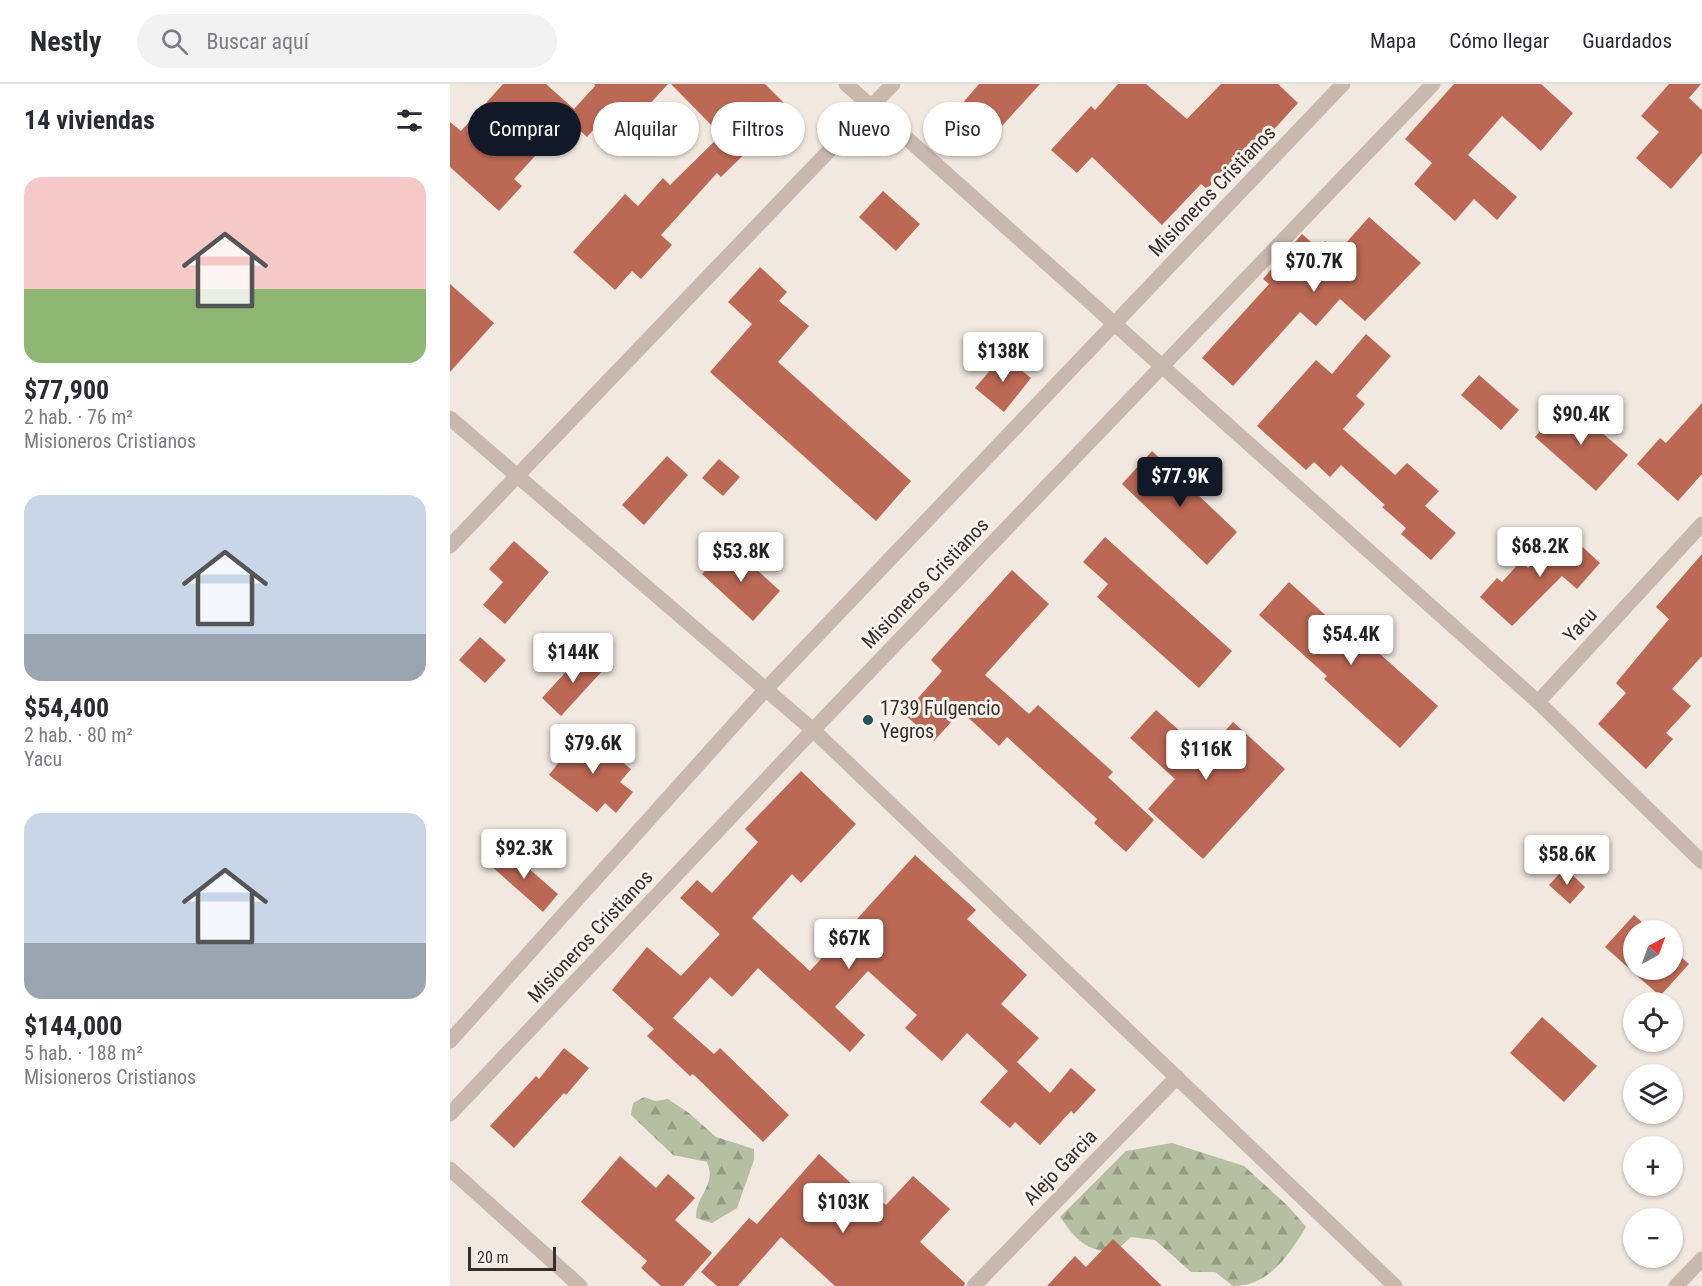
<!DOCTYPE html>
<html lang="es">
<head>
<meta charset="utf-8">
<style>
	:root { --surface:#fff; --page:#f2f2f3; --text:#2b2b33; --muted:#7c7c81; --line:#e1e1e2; --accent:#111827 }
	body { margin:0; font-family:"Roboto Condensed",sans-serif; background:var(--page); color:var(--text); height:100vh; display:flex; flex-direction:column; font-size:22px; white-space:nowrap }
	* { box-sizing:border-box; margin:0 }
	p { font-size:20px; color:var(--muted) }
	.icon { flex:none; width:33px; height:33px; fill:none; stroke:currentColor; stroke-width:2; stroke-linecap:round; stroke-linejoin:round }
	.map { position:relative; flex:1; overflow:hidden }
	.sheet { display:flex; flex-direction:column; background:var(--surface); width:450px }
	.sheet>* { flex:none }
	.hud { position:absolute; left:18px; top:18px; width:570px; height:54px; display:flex; gap:12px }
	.needle { width:39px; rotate:41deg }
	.tools { position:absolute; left:1173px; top:836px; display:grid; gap:12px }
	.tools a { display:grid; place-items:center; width:60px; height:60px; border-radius:50%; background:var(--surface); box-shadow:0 2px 4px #0004; font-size:30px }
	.scale { position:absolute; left:18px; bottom:15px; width:88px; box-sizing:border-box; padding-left:6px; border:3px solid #372e2b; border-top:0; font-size:16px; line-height:21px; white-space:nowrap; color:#372e2b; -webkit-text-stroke:4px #f9f2ec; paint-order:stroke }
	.price { position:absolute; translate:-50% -51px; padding:0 14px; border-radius:6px; background:#fff; color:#222; font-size:20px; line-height:39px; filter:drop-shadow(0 2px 3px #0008) }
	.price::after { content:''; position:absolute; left:50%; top:36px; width:18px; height:14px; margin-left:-9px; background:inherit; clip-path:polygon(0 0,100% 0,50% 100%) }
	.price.current { background:var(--accent); color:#fff }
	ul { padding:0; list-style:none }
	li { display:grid; align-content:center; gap:12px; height:318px; padding:0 24px }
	li span { display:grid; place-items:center; height:186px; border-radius:18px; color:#555 }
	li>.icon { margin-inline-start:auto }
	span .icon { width:108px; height:108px; fill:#fffc; stroke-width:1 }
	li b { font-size:26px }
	h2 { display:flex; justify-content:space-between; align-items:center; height:72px; padding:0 24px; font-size:26px }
	.tag { padding:0 21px; border-radius:27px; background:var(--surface); box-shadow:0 2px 4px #0004; font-size:21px; line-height:54px }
	.tag.current { background:var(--accent); color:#fff }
	header { display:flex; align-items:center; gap:36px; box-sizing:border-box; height:84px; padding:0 30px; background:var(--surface); border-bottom:2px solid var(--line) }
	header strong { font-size:28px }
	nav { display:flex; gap:33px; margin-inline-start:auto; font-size:21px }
	.search { width:420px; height:54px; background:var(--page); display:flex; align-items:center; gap:15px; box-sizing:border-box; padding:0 21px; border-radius:33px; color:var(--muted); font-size:22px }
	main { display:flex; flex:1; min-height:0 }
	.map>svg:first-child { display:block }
</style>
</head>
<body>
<header>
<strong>Nestly</strong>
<div class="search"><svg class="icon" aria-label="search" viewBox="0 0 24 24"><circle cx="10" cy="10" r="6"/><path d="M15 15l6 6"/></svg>Buscar aquí</div>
<nav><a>Mapa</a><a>Cómo llegar</a><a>Guardados</a></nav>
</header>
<main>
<section class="sheet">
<h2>14 viviendas<svg class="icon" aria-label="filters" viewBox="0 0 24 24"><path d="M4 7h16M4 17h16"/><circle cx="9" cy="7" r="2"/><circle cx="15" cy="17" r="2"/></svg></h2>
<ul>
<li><span style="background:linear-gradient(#f6c9c9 60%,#8fb573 0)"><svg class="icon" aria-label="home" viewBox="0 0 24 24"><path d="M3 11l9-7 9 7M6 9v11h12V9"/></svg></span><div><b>$77,900</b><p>2 hab. · 76 m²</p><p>Misioneros Cristianos</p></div></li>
<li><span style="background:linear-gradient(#c9d6e8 75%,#9aa5b1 0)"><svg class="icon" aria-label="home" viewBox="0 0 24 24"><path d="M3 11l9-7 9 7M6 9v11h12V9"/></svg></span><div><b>$54,400</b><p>2 hab. · 80 m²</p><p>Yacu</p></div></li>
<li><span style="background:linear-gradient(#c9d6e8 70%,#9aa5b1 0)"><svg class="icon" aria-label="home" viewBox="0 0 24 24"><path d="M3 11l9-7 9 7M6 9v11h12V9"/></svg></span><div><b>$144,000</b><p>5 hab. · 188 m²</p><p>Misioneros Cristianos</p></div></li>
</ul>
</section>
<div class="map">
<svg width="1252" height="1202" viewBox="0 0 1252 1202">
	<defs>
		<pattern id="forest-firs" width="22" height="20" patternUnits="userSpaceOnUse" patternTransform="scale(1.5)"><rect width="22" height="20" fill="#b6bfa1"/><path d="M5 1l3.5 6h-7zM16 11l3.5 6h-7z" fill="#959c83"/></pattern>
	</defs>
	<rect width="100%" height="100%" fill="#f1e8e0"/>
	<g fill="url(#forest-firs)">
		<path d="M194 1013 205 1017 218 1015 239 1029 266 1053 304 1065V1076L287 1124 262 1139 246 1134C246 1109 267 1103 257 1078L223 1071 181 1031 183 1019Z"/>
		<path d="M722 1059 794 1082 839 1123 856 1143C838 1172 819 1202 783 1202L765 1188H741L705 1156 681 1153 664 1169C634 1165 627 1157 610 1133L676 1067Z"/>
	</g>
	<g fill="#bb6854">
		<path d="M53 0H96L124 25 145 2 144 0H218L184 37 166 20 137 53 126 43 115 56 107 48 64 95 72 102 49 127 0 83V38L11 47Z"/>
		<path d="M221 0H315L347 32 323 55 316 49 271 93 267 89 211 151 222 161 191 195 182 187 165 206 123 168 175 110 188 122 213 94 220 101 271 51Z"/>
		<path d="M529 0H590L543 52 510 22Z"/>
		<path d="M668 0H696L737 35 771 0H828L848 19 789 84 782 77 757 105 751 100 712 141 642 73 627 89 601 66 641 22 645 26Z"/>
		<path d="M1004 0H1091L1123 29 1091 67 1052 32 1018 71 1067 113 1047 136 1024 115 1005 137 964 100 982 79 955 55Z"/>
		<path d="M1219 0H1251L1239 14 1252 26V69L1221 105 1186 74 1209 48 1191 32Z"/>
		<path d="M433 107 470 140 446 167 409 133Z"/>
		<path d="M919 133 971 179 915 237 890 215 866 242 850 228 783 302 752 274 819 200 813 195 852 150 869 165 875 157 888 168Z"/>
		<path d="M310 183 337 208 329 217 359 242 328 278 461 397 426 437 260 288 302 240 278 218Z"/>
		<path d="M0 200 44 239 0 288Z"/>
		<path d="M916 250 941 272 906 312 915 320 893 345 945 391 957 379 989 407 975 422 1006 449 981 476 951 450 956 444 932 423 935 421 891 381 880 393 864 378 856 386 807 342 866 276 882 290Z"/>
		<path d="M553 271 581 294 554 328 525 304Z"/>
		<path d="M1029 291 1069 326 1051 346 1011 311Z"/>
		<path d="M1116 318 1178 371 1146 407 1085 353Z"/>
		<path d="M1252 319V390L1228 417 1187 380 1210 354 1216 359Z"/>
		<path d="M702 367 787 448 757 481 672 400Z"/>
		<path d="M217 372 238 391 194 441 172 421Z"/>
		<path d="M269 375 290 393 273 412 252 394Z"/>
		<path d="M1113 445 1150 479 1127 505 1112 492 1062 542 1030 513 1047 494 1052 498 1071 477 1078 484Z"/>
		<path d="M655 453 782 567 749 604 647 513 658 500 633 478Z"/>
		<path d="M64 457 99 488 55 540 33 521 53 498 39 485Z"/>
		<path d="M279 460 330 507 303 537 252 490Z"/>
		<path d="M1252 470V572L1222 605 1241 622 1216 649 1223 655 1196 685 1148 640 1176 609 1166 599 1219 535 1206 523Z"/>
		<path d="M562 486 599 520 535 591 579 630 588 621 663 688 658 693 704 736 676 768 644 739 647 735 557 653 549 662 511 627 484 657 454 630 492 587 481 576Z"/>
		<path d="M839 498 906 559 911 553 988 622 950 664 874 595 877 592 809 531Z"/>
		<path d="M30 553 56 576 35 599 9 576Z"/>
		<path d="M135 567 154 585 111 632 92 614Z"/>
		<path d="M706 626 755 669 783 638 835 685 753 775 698 725 725 695 680 654Z"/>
		<path d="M133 647 181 685 170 698 183 708 166 729 155 719 147 728 99 691Z"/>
		<path d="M351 687 406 740 351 799 342 790 302 834 360 887 465 771 526 826 517 835 577 891 551 920 589 954 567 978 600 1009 621 984 646 1006 624 1030 621 1027 590 1061 565 1038 560 1044 530 1018 558 987 517 949 492 977 455 944 467 931 418 887 385 923 415 951 400 968 308 884 282 913 260 893 223 934 264 970 270 964 339 1031 313 1058 243 990 240 992 197 952 204 945 162 906 197 863 231 892 270 850 230 814 247 796 262 809 308 758 295 745Z"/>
		<path d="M55 764 108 810 93 828 40 781Z"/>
		<path d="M1115 784 1135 803 1120 820 1099 801Z"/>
		<path d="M1184 831 1201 846H1184V885H1222V865L1239 880 1210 912 1155 863Z"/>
		<path d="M1092 933 1147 982 1114 1018 1060 969Z"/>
		<path d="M114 964 139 984 116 1011 114 1009 64 1064 40 1042 86 992 89 995Z"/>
		<path d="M369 1070 426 1122 431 1117 436 1121 463 1092 500 1125 470 1158 515 1199 514 1202H385L331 1153 288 1202H267L251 1188 299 1134 307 1140Z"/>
		<path d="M170 1072 206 1104 218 1090 245 1114 225 1136 262 1169 233 1202H211L191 1184 197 1177 131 1118Z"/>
		<path d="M663 1155 712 1202H597L625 1172 636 1183Z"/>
	</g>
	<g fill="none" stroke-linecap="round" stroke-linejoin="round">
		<g stroke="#c8b8ad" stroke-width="15">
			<path d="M396 0 1088 618 1252 778"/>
			<path d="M0 334 363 646 945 1202"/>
			<path d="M0 462 443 0"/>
			<path d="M1088 618 1252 440"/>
			<path d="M0 957 316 605 893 0"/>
			<path d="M0 1030 363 646 983 0"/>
			<path d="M0 1085 130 1202"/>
			<path d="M524 1202 727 993"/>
			<path d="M1226 1202 1252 1175"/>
		</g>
	</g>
	<circle fill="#245455" stroke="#f9f2ec" stroke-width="2" cx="418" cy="636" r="6"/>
	<g text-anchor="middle" stroke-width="6" stroke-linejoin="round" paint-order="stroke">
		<g font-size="20" fill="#372e2b" stroke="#f9f2ec">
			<text transform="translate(762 107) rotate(-46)" y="7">Misioneros Cristianos</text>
			<text transform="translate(475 499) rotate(-46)" y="7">Misioneros Cristianos</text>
			<text transform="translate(1130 541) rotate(-47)" y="7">Yacu</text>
			<text transform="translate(140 852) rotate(-47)" y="7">Misioneros Cristianos</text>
			<text transform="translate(610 1083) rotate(-46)" y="7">Alejo Garcia</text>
		</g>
		<g font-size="20" fill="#372e2b" stroke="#f9f2ec" text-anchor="start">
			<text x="430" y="631">1739 Fulgencio<tspan x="430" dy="23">Yegros</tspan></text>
		</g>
	</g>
</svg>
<div class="tools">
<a><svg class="needle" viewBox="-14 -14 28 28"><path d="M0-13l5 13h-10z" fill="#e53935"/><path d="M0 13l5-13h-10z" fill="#7c7c81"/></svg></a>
<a><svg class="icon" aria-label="locate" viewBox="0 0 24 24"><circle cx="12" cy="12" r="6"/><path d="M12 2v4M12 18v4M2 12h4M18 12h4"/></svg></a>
<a><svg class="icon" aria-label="layers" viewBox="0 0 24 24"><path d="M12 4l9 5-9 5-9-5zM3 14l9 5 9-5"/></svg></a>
<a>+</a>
<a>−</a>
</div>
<div class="scale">20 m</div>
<b class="price" style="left:864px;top:209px">$70.7K</b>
<b class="price" style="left:553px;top:299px">$138K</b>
<b class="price" style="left:1131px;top:362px">$90.4K</b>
<b class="price current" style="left:730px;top:424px">$77.9K</b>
<b class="price" style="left:1090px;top:494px">$68.2K</b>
<b class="price" style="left:291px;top:499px">$53.8K</b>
<b class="price" style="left:901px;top:582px">$54.4K</b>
<b class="price" style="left:123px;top:600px">$144K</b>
<b class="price" style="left:143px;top:691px">$79.6K</b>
<b class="price" style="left:756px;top:697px">$116K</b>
<b class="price" style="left:74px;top:796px">$92.3K</b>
<b class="price" style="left:1117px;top:802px">$58.6K</b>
<b class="price" style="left:399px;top:886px">$67K</b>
<b class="price" style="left:393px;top:1150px">$103K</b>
<div class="hud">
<a class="tag current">Comprar</a>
<a class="tag">Alquilar</a>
<a class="tag">Filtros</a>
<a class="tag">Nuevo</a>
<a class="tag">Piso</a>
</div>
</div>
</main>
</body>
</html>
